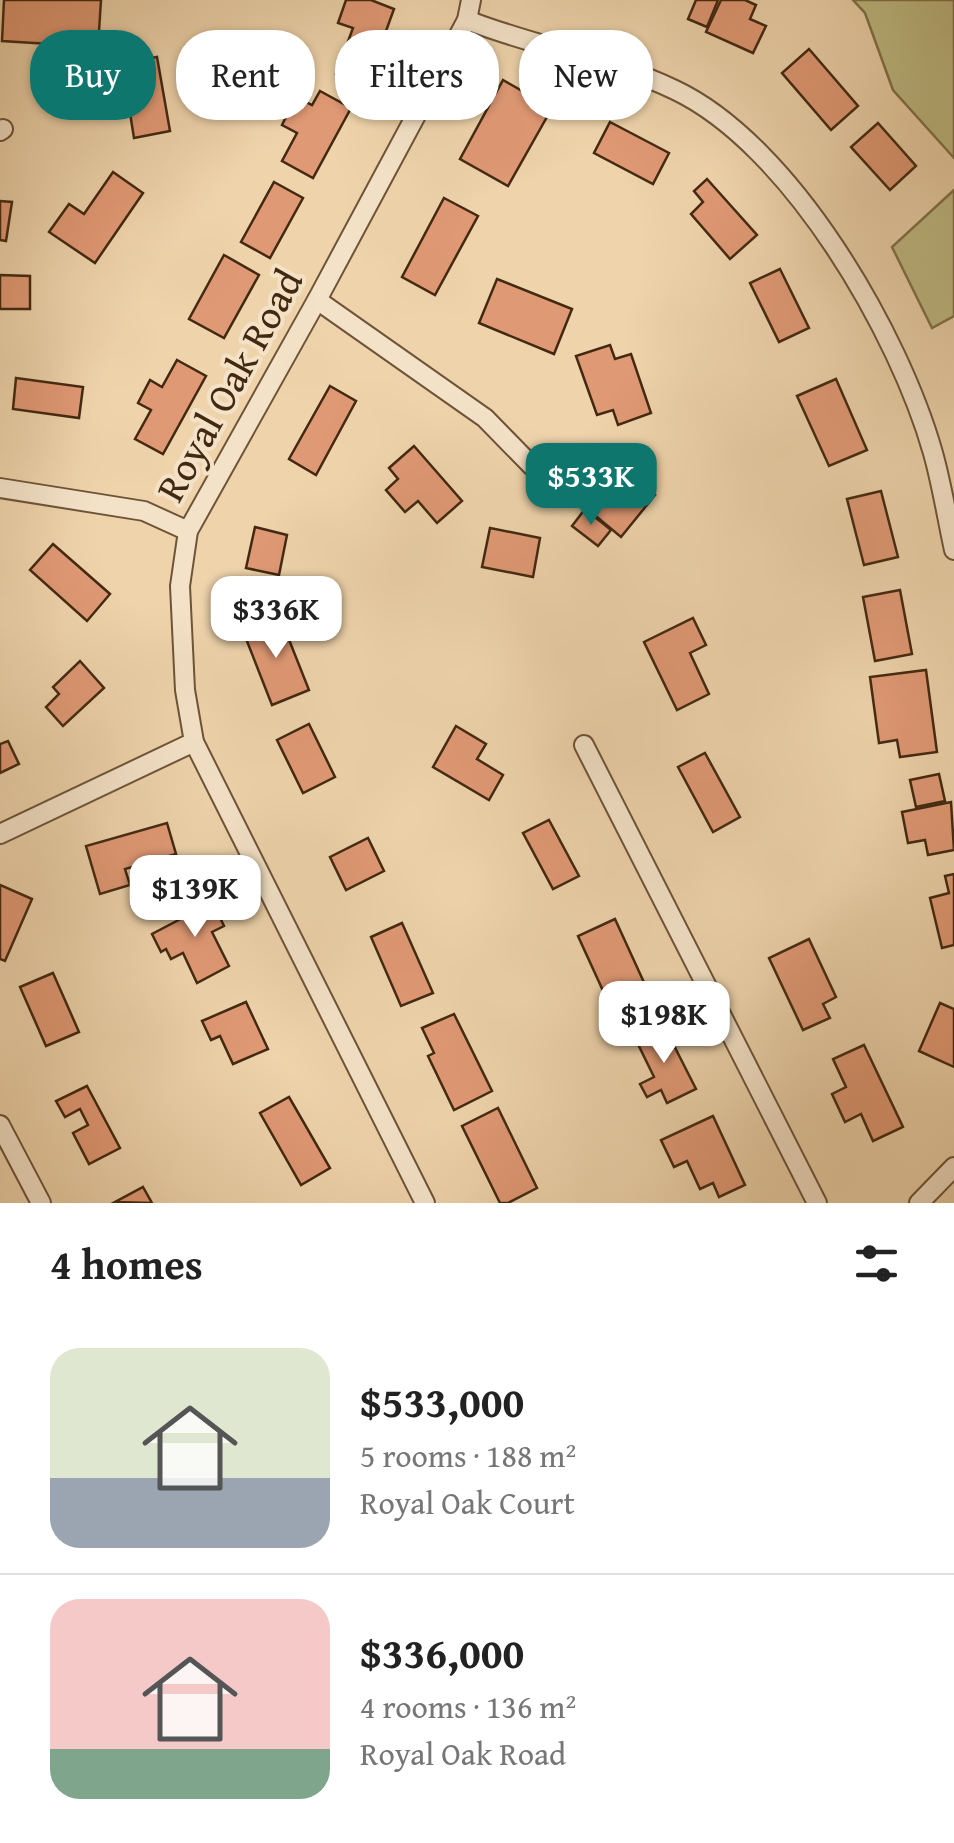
<!DOCTYPE html>
<html lang="en">
<head>
<meta charset="utf-8">
<style>
	:root { --surface:#fff; --page:#f2f2f2; --text:#222; --muted:#767676; --line:#e0e0e0; --accent:#0f766e }
	body { margin:0; font-family:"Gentium Book Plus",serif; background:var(--page); color:var(--text); height:100vh; display:flex; flex-direction:column; font-size:38px; white-space:nowrap }
	* { box-sizing:border-box; margin:0 }
	p { font-size:32px; color:var(--muted) }
	.icon { flex:none; width:55px; height:55px; fill:none; stroke:currentColor; stroke-width:2; stroke-linecap:round; stroke-linejoin:round }
	.map { position:relative; height:1203px; overflow:hidden }
	.drawer { display:flex; flex-direction:column; background:var(--surface); flex:1 }
	.drawer>* { flex:none }
	.banner { position:absolute; left:30px; top:30px; width:895px; height:90px; display:flex; gap:20px }
	.price { position:absolute; translate:-50% -85px; padding:0 22px; border-radius:20px; background:#fff; color:#222; font-size:32px; line-height:65px; filter:drop-shadow(0 2px 5px #0008) }
	.price::after { content:''; position:absolute; left:50%; top:60px; width:30px; height:22px; margin-left:-15px; background:inherit; clip-path:polygon(0 0,100% 0,50% 100%) }
	.price.on { background:var(--accent); color:#fff }
	ul { padding:0; list-style:none }
	li { display:flex; align-items:center; gap:30px; height:250px; padding:0 50px }
	li+li { border-top:2px solid var(--line) }
	li span { display:grid; place-items:center; flex:none; width:280px; height:200px; border-radius:30px; color:#555 }
	li>.icon { margin-inline-start:auto }
	span .icon { width:120px; height:120px; fill:#fffc; stroke-width:1 }
	li b { font-size:42px }
	h2 { display:flex; justify-content:space-between; align-items:center; height:120px; padding:0 50px; font-size:42px }
	.pill { padding:0 35px; border-radius:40px; background:var(--surface); box-shadow:0 2px 8px #0004; font-size:35px; line-height:90px }
	.pill.on { background:var(--accent); color:#fff }
	.map>svg:first-child { display:block }
</style>
</head>
<body>
<div class="map">
<svg width="954" height="1203" viewBox="0 0 954 1203">
	<rect width="100%" height="100%" fill="#eed3ab"/>
	<filter id="stains"><feTurbulence type="fractalNoise" baseFrequency=".002" numOctaves="4"/><feColorMatrix values="0 0 0 0 .2 0 0 0 0 .09 0 0 0 0 .02 0 0 0 .5 -.17"/></filter>
	<radialGradient id="worn" r=".72"><stop offset=".6" stop-color="#630" stop-opacity="0"/><stop offset="1" stop-color="#630" stop-opacity=".3"/></radialGradient>
	<g fill="#bfbb84" stroke="#80724a" stroke-width="2.5">
		<path d="M853 0H954V158L893 90 865 13Z"/>
		<path d="M954 190V316L932 328 892 247Z"/>
	</g>
	<g fill="#e09975" stroke="#422911" stroke-width="2.5">
		<path d="M4 0H101L98 47 2 41Z"/>
		<path d="M346 0H371L394 9 366 86 336 74 353 28 338 23Z"/>
		<path d="M696 0H718L707 27 688 19Z"/>
		<path d="M721 0H745L756 5 750 19 766 26 753 53 706 32Z"/>
		<path d="M809 49 858 106 831 130 782 73Z"/>
		<path d="M157 57 170 131 134 138 122 63Z"/>
		<path d="M503 80 552 108 508 186 460 159Z"/>
		<path d="M320 91 351 108 313 178 282 161 297 133 282 125 296 97 312 105Z"/>
		<path d="M610 122 669 153 653 184 594 153Z"/>
		<path d="M878 123 916 166 890 190 851 147Z"/>
		<path d="M113 172 143 193 95 263 49 232 69 204 84 214Z"/>
		<path d="M707 179 757 235 730 259 691 214 703 202 694 191Z"/>
		<path d="M274 182 303 198 270 258 241 242Z"/>
		<path d="M444 198 478 216 435 295 402 277Z"/>
		<path d="M0 201 12 202 6 241 0 240Z"/>
		<path d="M224 255 259 275 224 338 189 319Z"/>
		<path d="M780 269 809 328 779 342 750 283Z"/>
		<path d="M0 275 30 276V309H0Z"/>
		<path d="M497 279 572 309 554 354 479 323Z"/>
		<path d="M610 345 615 359 631 354 651 413 618 425 613 410 597 415 576 356Z"/>
		<path d="M177 360 206 376 163 454 135 439 151 410 138 403 150 380 162 387Z"/>
		<path d="M16 378 83 387 79 418 13 409Z"/>
		<path d="M836 379 867 450 829 466 797 396Z"/>
		<path d="M330 386 356 401 316 475 289 459Z"/>
		<path d="M414 446 462 501 437 523 418 501 405 512 386 490 398 479 389 468Z"/>
		<path d="M619 466 655 495 621 537 585 507Z"/>
		<path d="M881 491 898 557 864 565 847 499Z"/>
		<path d="M585 509 611 530 598 546 572 526Z"/>
		<path d="M255 527 287 535 279 575 246 568Z"/>
		<path d="M490 528 540 538 533 577 482 567Z"/>
		<path d="M53 544 110 594 87 621 30 570Z"/>
		<path d="M900 590 912 654 875 661 863 597Z"/>
		<path d="M280 617 309 690 272 705 243 631Z"/>
		<path d="M693 618 706 645 690 653 709 694 677 710 644 642Z"/>
		<path d="M80 661 104 688 63 726 46 707 59 694 53 687Z"/>
		<path d="M926 670 937 752 900 757 897 740 879 743 870 677Z"/>
		<path d="M309 724 335 777 303 793 277 740Z"/>
		<path d="M456 726 486 744 477 759 503 775 489 800 433 767Z"/>
		<path d="M8 741 19 764 0 773V744Z"/>
		<path d="M705 753 740 817 713 832 678 767Z"/>
		<path d="M939 774 945 801 916 807 910 780Z"/>
		<path d="M951 802 954 850 928 855 925 840 908 843 902 812Z"/>
		<path d="M549 820 579 876 553 889 523 833Z"/>
		<path d="M167 823 176 854 125 869 130 885 100 894 86 846Z"/>
		<path d="M368 838 384 871 346 890 330 857Z"/>
		<path d="M954 874V945L942 948 930 898 949 893 945 876Z"/>
		<path d="M0 885 32 899 5 961 0 959Z"/>
		<path d="M210 897 224 926 212 932 229 966 197 983 183 953 171 959 166 949 161 952 152 934 188 915 185 909Z"/>
		<path d="M615 919 652 1000 615 1017 578 936Z"/>
		<path d="M402 923 433 993 401 1006 371 937Z"/>
		<path d="M809 939 836 997 823 1004 830 1018 803 1030 769 958Z"/>
		<path d="M53 973 79 1032 46 1046 20 987Z"/>
		<path d="M246 1002 268 1049 233 1064 220 1036 211 1040 202 1021Z"/>
		<path d="M940 1003 954 1009V1067L919 1051Z"/>
		<path d="M454 1014 492 1091 454 1110 428 1056 434 1053 422 1028Z"/>
		<path d="M663 1024 696 1089 667 1103 661 1090 647 1097 640 1084 654 1077 635 1038Z"/>
		<path d="M864 1045 903 1127 873 1141 861 1114 845 1122 832 1094 846 1087 833 1059Z"/>
		<path d="M87 1086 120 1148 89 1164 73 1133 88 1125 80 1109 65 1117 56 1101Z"/>
		<path d="M289 1097 330 1168 301 1185 260 1113Z"/>
		<path d="M498 1108 537 1188 508 1203H500L462 1126Z"/>
		<path d="M713 1116 745 1185 719 1197 713 1183 700 1189 687 1161 674 1167 661 1140Z"/>
		<path d="M143 1187 152 1203 115 1202Z"/>
	</g>
	<g fill="none" stroke-linecap="round" stroke-linejoin="round">
		<g stroke="#6d5438" stroke-width="22">
			<g id="street">
				<path d="M467 20C535 47 609 58 675 90 791 145 899 333 933 453 942 485 947 518 954 550"/>
				<path d="M0 131 3 129"/>
				<path d="M317 300 485 418 532 466"/>
				<path d="M0 488 144 511 188 531"/>
				<path d="M584 745 817 1203"/>
				<path d="M0 834 194 742"/>
				<path d="M0 1125 41 1203"/>
				<path d="M425 1203 194 742 185 690 180 586 188 531 317 300 467 20 471 0"/>
				<path d="M919 1203 954 1167"/>
			</g>
		</g>
		<use href="#street" stroke="#f4e2c8" stroke-width="18"/>
	</g>
	<g text-anchor="middle" stroke-width="8" stroke-linejoin="round" paint-order="stroke">
		<g font-size="40" fill="#422911" stroke="#f4e2c8">
			<text transform="translate(229 385) rotate(-61)" y="14">Royal Oak Road</text>
		</g>
	</g>
	<rect width="100%" height="100%" filter="url(#stains)"/>
	<rect width="100%" height="100%" fill="url(#worn)"/>
</svg>
<b class="price on" style="left:591px;top:528px">$533K</b>
<b class="price" style="left:276px;top:661px">$336K</b>
<b class="price" style="left:195px;top:940px">$139K</b>
<b class="price" style="left:664px;top:1066px">$198K</b>
<div class="banner">
<a class="pill on">Buy</a>
<a class="pill">Rent</a>
<a class="pill">Filters</a>
<a class="pill">New</a>
</div>
</div>
<section class="drawer">
<h2>4 homes<svg class="icon" aria-label="filters" viewBox="0 0 24 24"><path d="M4 7h16M4 17h16"/><circle cx="9" cy="7" r="2"/><circle cx="15" cy="17" r="2"/></svg></h2>
<ul>
<li><span style="background:linear-gradient(#dfe7d0 65%,#9aa5b1 0)"><svg class="icon" aria-label="home" viewBox="0 0 24 24"><path d="M3 11l9-7 9 7M6 9v11h12V9"/></svg></span><div><b>$533,000</b><p>5 rooms · 188 m²</p><p>Royal Oak Court</p></div></li>
<li><span style="background:linear-gradient(#f6c9c9 75%,#7fa58c 0)"><svg class="icon" aria-label="home" viewBox="0 0 24 24"><path d="M3 11l9-7 9 7M6 9v11h12V9"/></svg></span><div><b>$336,000</b><p>4 rooms · 136 m²</p><p>Royal Oak Road</p></div></li>
</ul>
</section>
</body>
</html>
